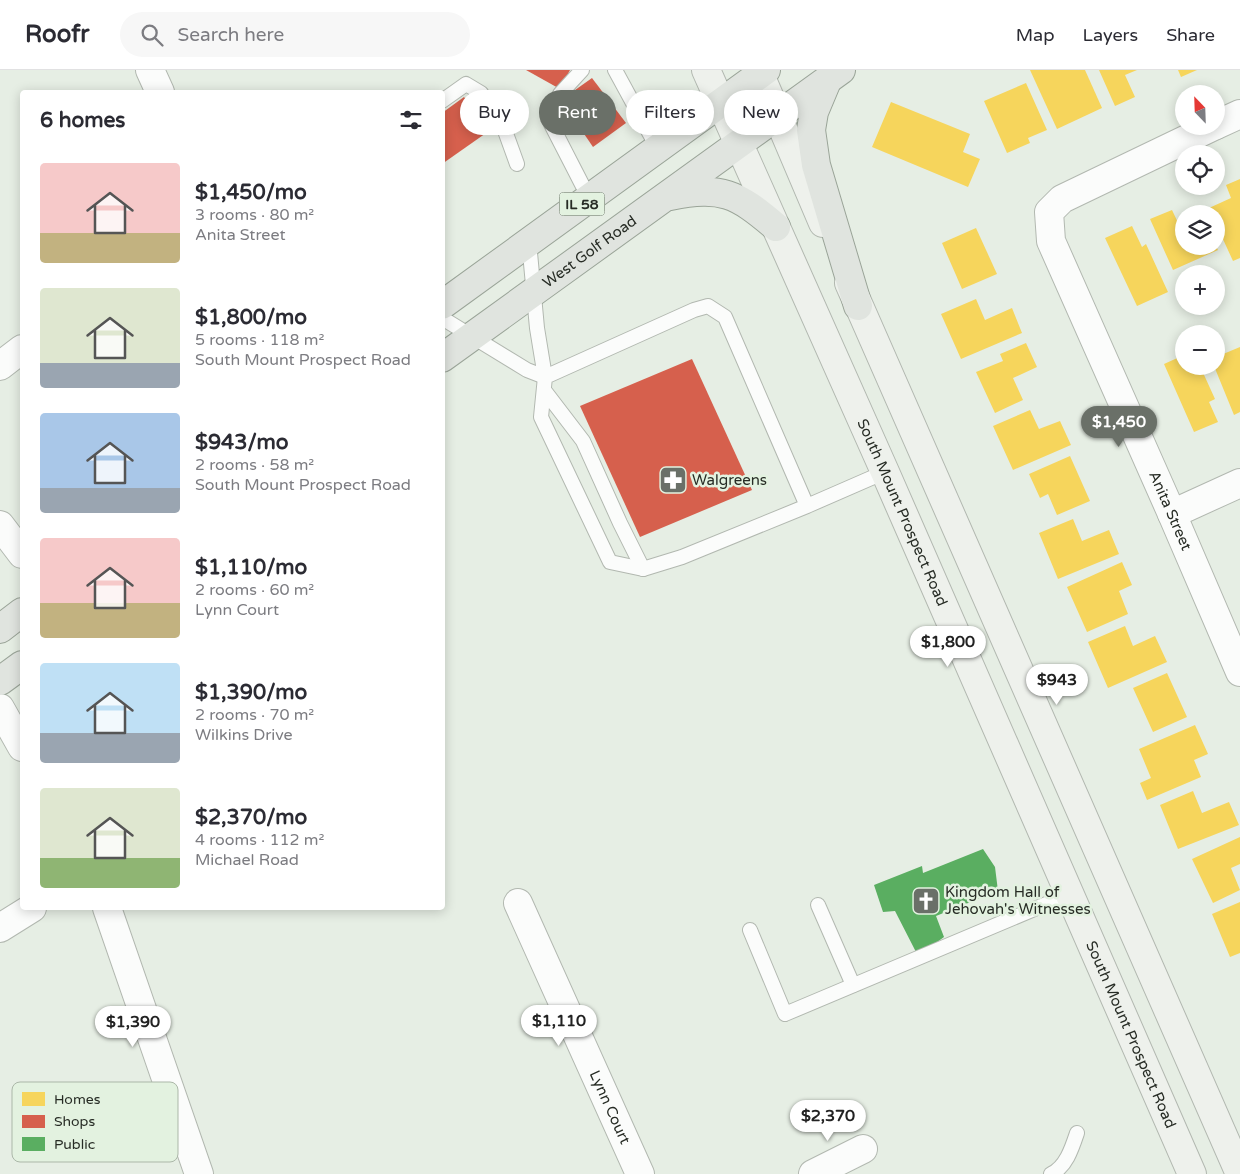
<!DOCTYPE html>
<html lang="en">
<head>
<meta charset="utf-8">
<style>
	:root { --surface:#fff; --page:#f7f7f7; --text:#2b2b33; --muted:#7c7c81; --line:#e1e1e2; --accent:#6a7068 }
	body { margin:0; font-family:"Varela Round",sans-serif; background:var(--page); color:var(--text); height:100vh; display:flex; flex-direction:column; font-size:19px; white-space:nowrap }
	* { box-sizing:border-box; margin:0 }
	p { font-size:16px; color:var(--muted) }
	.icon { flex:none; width:28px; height:28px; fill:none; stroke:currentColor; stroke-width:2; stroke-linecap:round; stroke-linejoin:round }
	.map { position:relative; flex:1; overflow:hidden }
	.details { position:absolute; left:20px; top:20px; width:425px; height:820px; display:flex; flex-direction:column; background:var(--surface); border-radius:5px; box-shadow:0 2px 12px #0003 }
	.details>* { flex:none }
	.banner { position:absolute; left:460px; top:20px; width:475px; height:45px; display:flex; gap:10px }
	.needle { width:32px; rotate:337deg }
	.controls { position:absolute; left:1175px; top:15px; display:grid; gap:10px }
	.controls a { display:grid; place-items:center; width:50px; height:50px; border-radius:50%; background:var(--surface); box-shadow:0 2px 12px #0003; font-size:25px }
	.price { position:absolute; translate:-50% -42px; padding:0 11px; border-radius:18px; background:#fff; color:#222; font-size:16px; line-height:32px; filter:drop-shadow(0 1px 2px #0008) }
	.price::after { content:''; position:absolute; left:50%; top:30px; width:15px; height:11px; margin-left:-8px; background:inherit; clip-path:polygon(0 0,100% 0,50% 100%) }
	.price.on { background:var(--accent); color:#fff }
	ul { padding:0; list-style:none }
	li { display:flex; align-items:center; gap:15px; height:125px; padding:0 20px }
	li span { display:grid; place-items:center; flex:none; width:140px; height:100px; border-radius:5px; color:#555 }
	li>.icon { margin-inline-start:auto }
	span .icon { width:60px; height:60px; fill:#fffc; stroke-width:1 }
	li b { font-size:21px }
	h2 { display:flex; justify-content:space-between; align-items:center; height:60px; padding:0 20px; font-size:21px }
	.pill { padding:0 18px; border-radius:22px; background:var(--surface); box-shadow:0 2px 12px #0003; font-size:18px; line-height:45px }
	.pill.on { background:var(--accent); color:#fff }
	header { display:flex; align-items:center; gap:30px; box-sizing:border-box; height:70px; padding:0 25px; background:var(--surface); border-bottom:1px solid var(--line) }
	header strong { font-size:24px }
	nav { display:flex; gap:28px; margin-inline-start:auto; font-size:18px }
	.search { width:350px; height:45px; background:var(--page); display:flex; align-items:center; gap:12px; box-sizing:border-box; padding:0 18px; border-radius:28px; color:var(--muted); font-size:19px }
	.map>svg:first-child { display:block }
</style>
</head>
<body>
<header>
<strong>Roofr</strong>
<div class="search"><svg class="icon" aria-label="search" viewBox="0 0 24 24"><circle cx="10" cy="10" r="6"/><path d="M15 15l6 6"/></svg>Search here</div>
<nav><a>Map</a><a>Layers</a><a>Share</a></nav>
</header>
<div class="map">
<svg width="1240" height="1104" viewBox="0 0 1240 1104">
	<rect width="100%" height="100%" fill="#e6eee4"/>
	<g fill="#f6d55c">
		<path d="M1030 0H1085L1102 38 1057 59Z"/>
		<path d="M1099 0H1137L1125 5 1135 27 1115 36Z"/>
		<path d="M1178 0H1197L1181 7Z"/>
		<path d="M1026 13 1047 60 1028 68 1030 73 1007 83 984 31Z"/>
		<path d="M891 32 970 64 963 82 980 89 968 117 872 77Z"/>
		<path d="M1240 109V188L1233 191 1216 154V144H1212L1209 138 1231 128 1226 115Z"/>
		<path d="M1172 140 1182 161 1184 160V176H1216L1218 180 1173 200 1150 149Z"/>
		<path d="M1132 156 1142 177 1146 174 1168 222 1137 236 1105 168Z"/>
		<path d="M976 158 997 204 962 219 942 173Z"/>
		<path d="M976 229 985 250 1012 238 1022 263 961 289 941 244Z"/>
		<path d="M1026 273 1037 297 1013 308 1023 330 995 343 976 302 1003 291 1000 284Z"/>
		<path d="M1240 277V342L1234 345 1214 296H1216V287Z"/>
		<path d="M1184 285V296H1200L1215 329 1209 332 1218 352 1194 362 1164 294Z"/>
		<path d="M1030 340 1039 359 1060 351 1071 375 1013 400 993 356Z"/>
		<path d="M1070 386 1090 431 1057 445 1048 424 1040 428 1029 404Z"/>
		<path d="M1073 449 1082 471 1109 460 1119 484 1058 509 1039 463Z"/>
		<path d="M1122 492 1132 515 1119 521 1128 544 1087 562 1067 517Z"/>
		<path d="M1125 556 1133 576 1155 566 1167 592 1108 618 1088 572Z"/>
		<path d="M1167 603 1187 647 1153 662 1133 618Z"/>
		<path d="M1195 655 1208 684 1194 690 1201 707 1147 730 1140 713 1151 708 1139 679Z"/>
		<path d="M1193 721 1202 743 1229 732 1239 755 1178 779 1160 735Z"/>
		<path d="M1240 767V794L1231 798 1240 820 1213 833 1192 789Z"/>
		<path d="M1240 832V883L1230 887 1212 844Z"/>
	</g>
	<g fill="#d6604d">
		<path d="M526 0H570L560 19Z"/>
		<path d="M592 8 626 53 593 77 561 30Z"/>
		<path d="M464 27 489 61 442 94V43Z"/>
		<path d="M692 289 752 420 640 467 580 336Z"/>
	</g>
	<path fill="#5aae61" d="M983 779 995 797 998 821 936 846 944 867 929 878 916 882 895 841 883 842 874 815 922 796 923 803Z"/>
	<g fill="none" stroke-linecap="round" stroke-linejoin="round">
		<g stroke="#b2b8b0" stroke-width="16">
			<g id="service">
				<path d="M582 0 560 24 551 54 589 128"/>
				<path d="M615 0 658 79"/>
				<path d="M442 31 466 14 481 23 504 58 517 94"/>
				<path d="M442 248 527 300 545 307 537 258 529 172"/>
				<path d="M544 320 583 371 620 453 643 499"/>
				<path d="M807 436 682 487 643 499 610 492 541 347 545 307 694 240 708 236 725 247 807 436 885 402"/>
				<path d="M818 835 853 915"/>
				<path d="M750 860 785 944 1070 824"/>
				<path d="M1051 1104C1066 1097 1072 1078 1077 1063"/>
			</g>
		</g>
		<g stroke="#b2b8b0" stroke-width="30">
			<g id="minor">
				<path d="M150 0 160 22"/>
				<path d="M1216 55 1240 44"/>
				<path id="s1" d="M1214 56 1062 129 1049 142 1051 171 1172 444 1240 602"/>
				<path d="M0 296 22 279"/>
				<path d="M1172 444 1240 413"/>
				<path d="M0 455 22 484"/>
				<path d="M0 638 22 677"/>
				<path id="s2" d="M518 833 640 1104"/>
				<path d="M107 838 199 1104"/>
				<path d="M0 858 32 838"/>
				<path d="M813 1104 863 1079"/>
			</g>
		</g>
		<g stroke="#b2b8b0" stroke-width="30">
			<g id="secondary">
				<path id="s3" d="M706 0 885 402 1192 1104"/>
				<path d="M758 0 823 153"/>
				<path d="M849 213 1240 1104"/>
			</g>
		</g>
		<g stroke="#9aa498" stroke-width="30">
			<g id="primary">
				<path d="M827 11 814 42 811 60 816 95 858 236"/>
				<path d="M670 126C722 116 736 123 776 157"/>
				<path d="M442 235 766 0"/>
				<path id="s4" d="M442 288 841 0"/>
				<path d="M0 559 22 542"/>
				<path d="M0 611 22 595"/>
			</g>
		</g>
		<use href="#service" stroke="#fbfcfb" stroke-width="14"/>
		<use href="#minor" stroke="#fbfcfb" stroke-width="28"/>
		<use href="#secondary" stroke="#eef1ec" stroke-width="28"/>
		<use href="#primary" stroke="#e0e4df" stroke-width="28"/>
	</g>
	<defs>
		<g id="pharmacy-square" transform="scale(1.4375)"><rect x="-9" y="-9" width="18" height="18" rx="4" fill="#6a7068" stroke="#e3f2e0"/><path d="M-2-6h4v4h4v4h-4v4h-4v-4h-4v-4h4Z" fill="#fff"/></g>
		<g id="church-square" transform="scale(1.4375)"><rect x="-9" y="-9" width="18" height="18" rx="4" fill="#6a7068" stroke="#e3f2e0"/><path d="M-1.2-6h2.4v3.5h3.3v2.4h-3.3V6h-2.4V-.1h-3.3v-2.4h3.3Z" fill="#fff"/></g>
	</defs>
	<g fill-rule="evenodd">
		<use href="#pharmacy-square" x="673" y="410"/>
		<use href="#church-square" x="926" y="831"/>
	</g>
	<g text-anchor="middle" stroke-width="5" stroke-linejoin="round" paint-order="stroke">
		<rect fill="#e3f2e0" stroke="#5f675d" stroke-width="1" x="559.5" y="122.5" width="45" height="23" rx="4"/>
		<g font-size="14" font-weight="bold" fill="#272c25">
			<text x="582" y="139">IL 58</text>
		</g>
		<g font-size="15" fill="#272c25" stroke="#e3f2e0">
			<text dy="5" stroke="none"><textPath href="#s4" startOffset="182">West Golf Road</textPath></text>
			<text dy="5" stroke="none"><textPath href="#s1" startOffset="511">Anita Street</textPath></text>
			<text dy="5" stroke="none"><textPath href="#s3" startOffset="484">South Mount Prospect Road</textPath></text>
			<text dy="5" stroke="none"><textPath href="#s3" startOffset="1054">South Mount Prospect Road</textPath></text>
			<text dy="5" stroke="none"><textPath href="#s2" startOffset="224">Lynn Court</textPath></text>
		</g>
		<g font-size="15" fill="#272c25" stroke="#e3f2e0" text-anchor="start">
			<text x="692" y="415">Walgreens</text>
			<text x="945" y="827">Kingdom Hall of<tspan x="945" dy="17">Jehovah's Witnesses</tspan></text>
		</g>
	</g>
	<rect x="12" y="1012" width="166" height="80" rx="8" fill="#e3f2e0" stroke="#abb7a8" stroke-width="1"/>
	<rect x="22" y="1022" width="23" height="14" fill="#f6d55c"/>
	<rect x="22" y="1045" width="23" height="13" fill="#d6604d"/>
	<rect x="22" y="1067" width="23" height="14" fill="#5aae61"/>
	<g font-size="14" fill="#272c25">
		<text x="54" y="1034">Homes</text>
		<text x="54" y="1056">Shops</text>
		<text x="54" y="1079">Public</text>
	</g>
</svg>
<div class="controls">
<a><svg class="needle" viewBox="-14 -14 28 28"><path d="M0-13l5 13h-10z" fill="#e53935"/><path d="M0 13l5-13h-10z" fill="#7c7c81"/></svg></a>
<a><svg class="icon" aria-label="locate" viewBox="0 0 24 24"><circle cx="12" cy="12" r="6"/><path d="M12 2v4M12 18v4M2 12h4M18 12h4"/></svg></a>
<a><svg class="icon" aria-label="layers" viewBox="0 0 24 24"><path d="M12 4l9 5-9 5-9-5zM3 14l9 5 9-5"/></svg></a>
<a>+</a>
<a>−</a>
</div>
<b class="price on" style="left:1119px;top:378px">$1,450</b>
<b class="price" style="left:948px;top:598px">$1,800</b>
<b class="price" style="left:1057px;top:636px">$943</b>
<b class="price" style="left:559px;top:977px">$1,110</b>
<b class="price" style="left:133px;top:978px">$1,390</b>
<b class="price" style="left:828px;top:1072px">$2,370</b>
<div class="banner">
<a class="pill">Buy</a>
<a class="pill on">Rent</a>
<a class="pill">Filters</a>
<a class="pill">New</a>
</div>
<section class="details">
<h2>6 homes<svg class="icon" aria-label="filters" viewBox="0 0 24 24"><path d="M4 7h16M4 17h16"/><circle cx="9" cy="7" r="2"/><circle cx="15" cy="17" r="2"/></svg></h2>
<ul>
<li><span style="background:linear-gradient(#f6c9c9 70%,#c2b280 0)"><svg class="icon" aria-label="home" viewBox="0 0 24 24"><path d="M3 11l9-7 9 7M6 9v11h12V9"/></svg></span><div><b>$1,450/mo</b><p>3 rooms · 80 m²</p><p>Anita Street</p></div></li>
<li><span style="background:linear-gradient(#dfe7d0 75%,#9aa5b1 0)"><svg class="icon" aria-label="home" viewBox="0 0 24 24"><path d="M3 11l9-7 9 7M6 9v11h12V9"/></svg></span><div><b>$1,800/mo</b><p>5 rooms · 118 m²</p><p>South Mount Prospect Road</p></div></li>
<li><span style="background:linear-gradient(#a9c7e8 75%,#9aa5b1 0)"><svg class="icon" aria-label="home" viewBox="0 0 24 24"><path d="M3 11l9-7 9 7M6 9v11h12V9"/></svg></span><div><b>$943/mo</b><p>2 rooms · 58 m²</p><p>South Mount Prospect Road</p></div></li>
<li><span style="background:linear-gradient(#f6c9c9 65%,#c2b280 0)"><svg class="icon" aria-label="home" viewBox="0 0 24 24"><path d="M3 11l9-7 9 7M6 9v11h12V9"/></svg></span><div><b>$1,110/mo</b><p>2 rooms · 60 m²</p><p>Lynn Court</p></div></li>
<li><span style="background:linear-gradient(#bfe0f5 70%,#9aa5b1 0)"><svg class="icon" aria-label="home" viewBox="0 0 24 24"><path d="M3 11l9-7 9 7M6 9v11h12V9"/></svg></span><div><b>$1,390/mo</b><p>2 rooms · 70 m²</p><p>Wilkins Drive</p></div></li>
<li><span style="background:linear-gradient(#dfe7d0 70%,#8fb573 0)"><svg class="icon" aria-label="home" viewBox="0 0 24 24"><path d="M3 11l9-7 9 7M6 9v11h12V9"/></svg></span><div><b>$2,370/mo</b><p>4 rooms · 112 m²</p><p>Michael Road</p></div></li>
</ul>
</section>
</div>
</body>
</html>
